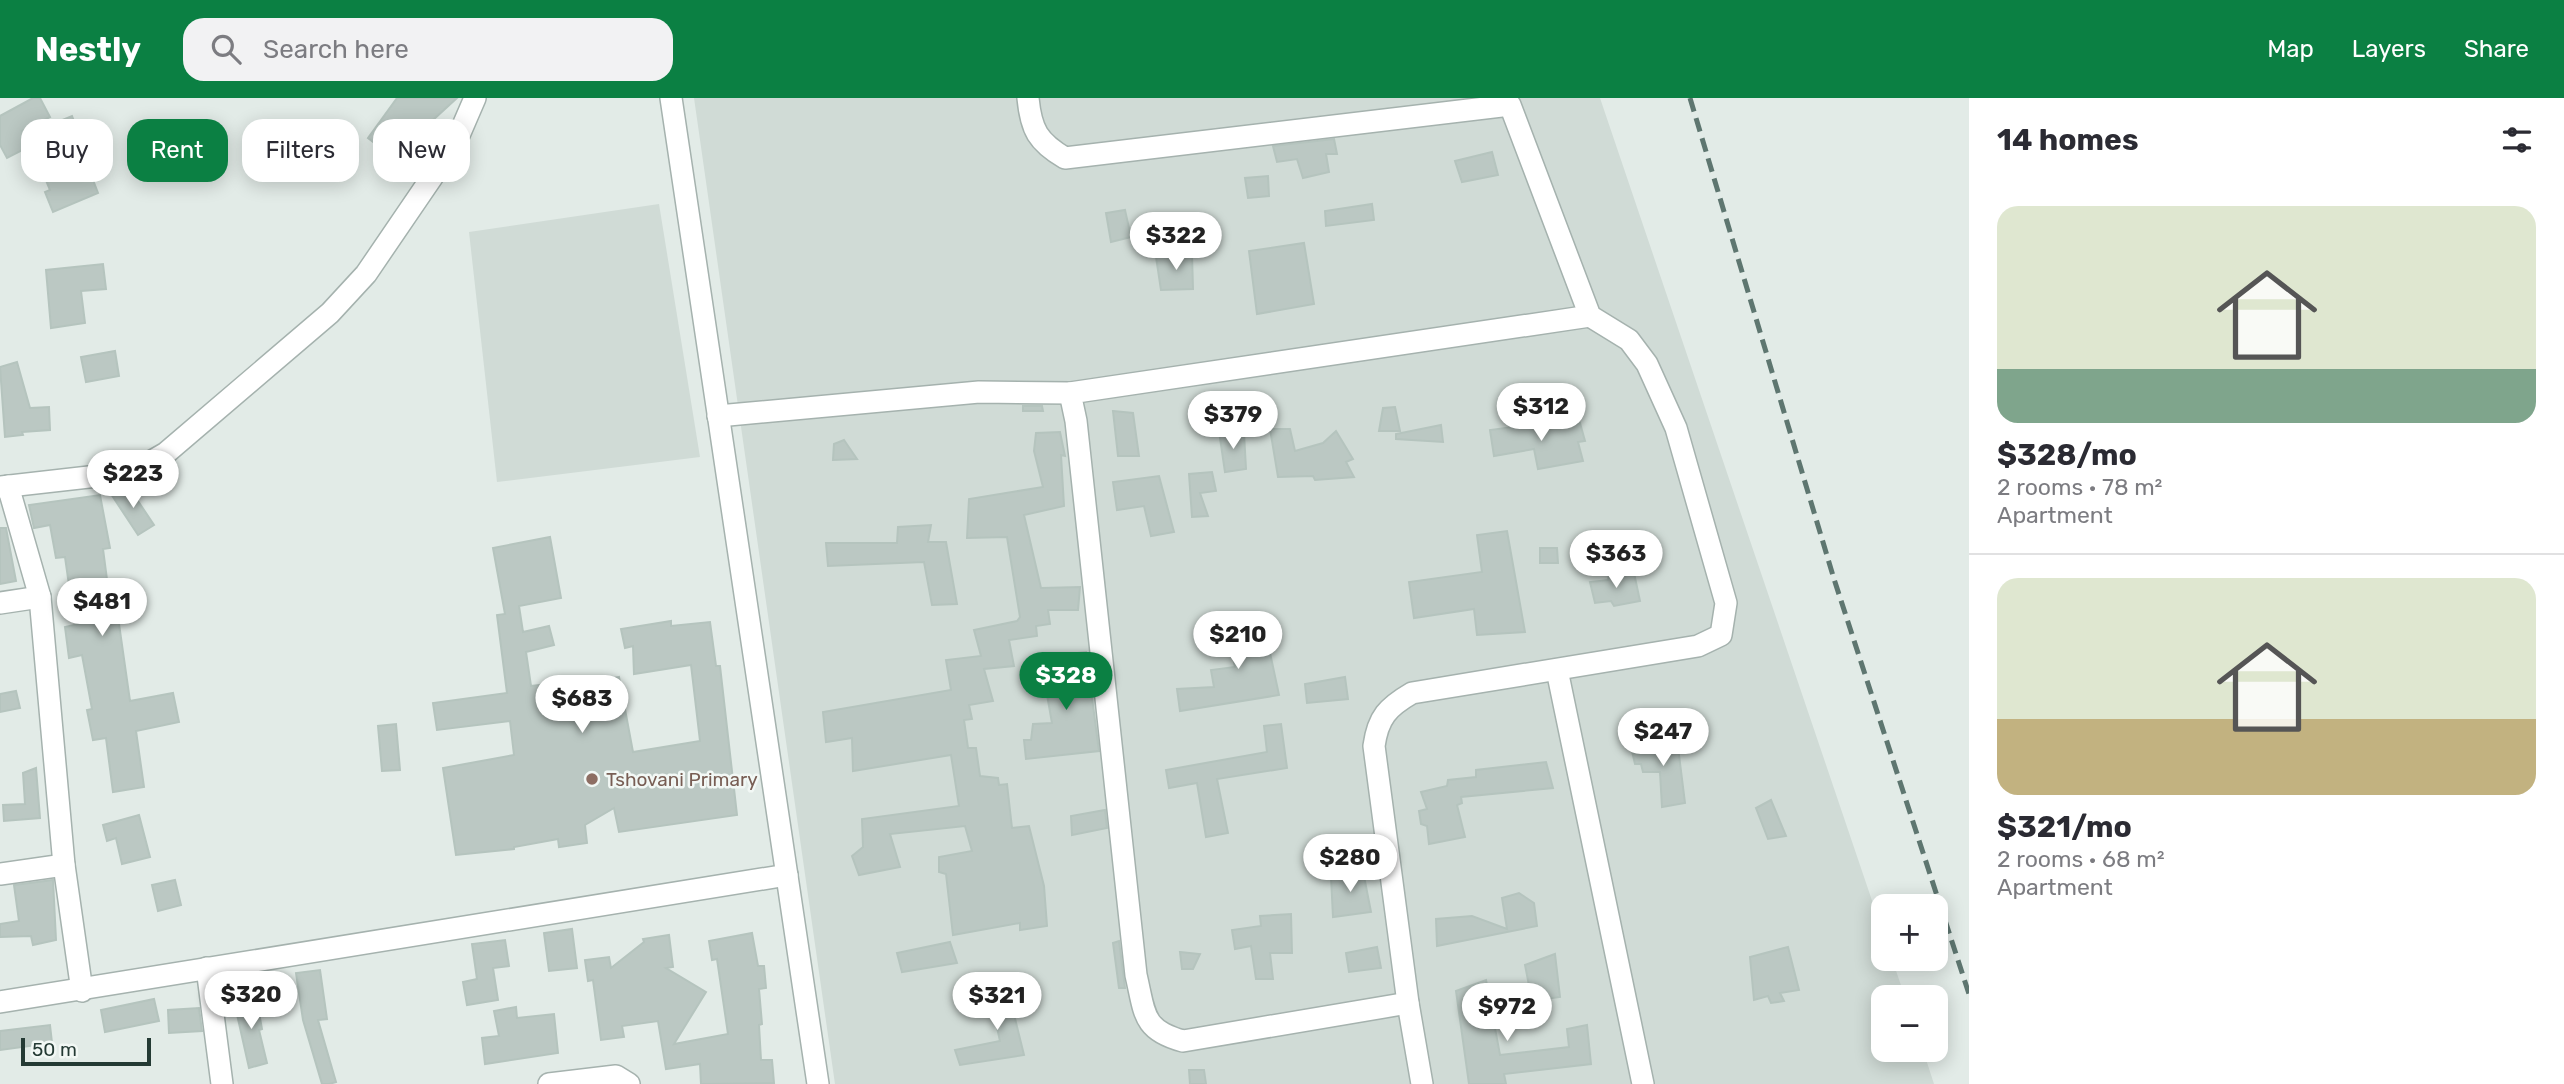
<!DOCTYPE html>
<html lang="en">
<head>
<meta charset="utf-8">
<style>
	:root { --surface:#fff; --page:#f2f2f3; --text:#2b2b33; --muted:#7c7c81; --line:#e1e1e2; --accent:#0b8043 }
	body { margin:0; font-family:Rubik,sans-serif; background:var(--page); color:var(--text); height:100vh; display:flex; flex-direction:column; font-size:26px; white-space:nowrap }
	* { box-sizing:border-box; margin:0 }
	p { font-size:23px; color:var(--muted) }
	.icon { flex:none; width:38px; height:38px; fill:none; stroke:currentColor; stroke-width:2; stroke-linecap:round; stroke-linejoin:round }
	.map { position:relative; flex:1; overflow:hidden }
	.sheet { display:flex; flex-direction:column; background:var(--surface); width:595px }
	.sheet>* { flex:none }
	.hud { position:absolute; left:21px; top:21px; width:665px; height:63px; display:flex; gap:14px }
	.fabs { position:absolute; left:1871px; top:796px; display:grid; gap:14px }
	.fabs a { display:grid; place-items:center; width:77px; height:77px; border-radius:14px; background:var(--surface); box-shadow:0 4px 18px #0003; font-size:35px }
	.scale { position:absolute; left:21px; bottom:18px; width:130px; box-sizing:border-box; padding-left:7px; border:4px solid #243a34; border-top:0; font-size:19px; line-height:24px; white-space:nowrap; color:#243a34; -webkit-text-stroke:5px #f2f8f5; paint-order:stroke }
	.price { position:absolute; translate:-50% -60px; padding:0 16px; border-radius:24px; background:#fff; color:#222; font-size:23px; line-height:46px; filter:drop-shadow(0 2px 4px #0008) }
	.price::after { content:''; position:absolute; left:50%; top:42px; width:21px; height:16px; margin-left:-10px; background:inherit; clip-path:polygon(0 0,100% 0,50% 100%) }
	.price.current { background:var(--accent); color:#fff }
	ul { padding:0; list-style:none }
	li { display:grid; align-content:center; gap:14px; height:371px; padding:0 28px }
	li+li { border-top:2px solid var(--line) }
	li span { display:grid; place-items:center; height:217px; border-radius:21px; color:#555 }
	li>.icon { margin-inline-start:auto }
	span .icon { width:126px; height:126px; fill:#fffc; stroke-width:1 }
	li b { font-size:30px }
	h2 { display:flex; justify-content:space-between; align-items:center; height:84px; padding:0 28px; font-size:30px }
	.chip { padding:0 24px; border-radius:21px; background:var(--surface); box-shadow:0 4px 18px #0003; font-size:24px; line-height:63px }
	.chip.current { background:var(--accent); color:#fff }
	header { display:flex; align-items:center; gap:42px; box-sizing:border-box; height:98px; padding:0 35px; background:var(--accent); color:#fff }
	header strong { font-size:33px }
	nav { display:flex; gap:38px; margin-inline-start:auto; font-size:24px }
	.search { width:490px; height:63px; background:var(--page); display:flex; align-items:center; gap:18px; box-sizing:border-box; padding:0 24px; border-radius:21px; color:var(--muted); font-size:26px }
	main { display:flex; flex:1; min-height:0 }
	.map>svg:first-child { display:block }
</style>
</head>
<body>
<header>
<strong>Nestly</strong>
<div class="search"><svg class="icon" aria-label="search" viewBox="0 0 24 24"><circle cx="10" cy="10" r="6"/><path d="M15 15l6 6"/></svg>Search here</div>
<nav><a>Map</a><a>Layers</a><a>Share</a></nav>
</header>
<main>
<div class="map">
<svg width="1969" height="986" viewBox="0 0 1969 986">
	<rect width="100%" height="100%" fill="#e2ebe7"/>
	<g fill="#d0dbd6">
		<path d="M694 0H1600L1883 835V861H1892L1905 899 1883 900V952H1923L1934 986H835Z"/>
		<path d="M659 106 700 359 497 384 469 134Z"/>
	</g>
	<g fill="#bbc8c3" stroke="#b5c4be" stroke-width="2">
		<path d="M33 0H40L50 19 22 33 30 48 7 60 0 47V18Z"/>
		<path d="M397 0H457L433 22 439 27 422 47 406 34 389 56 368 40Z"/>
		<path d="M72 18 91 67 88 69 98 95 53 114 45 94 50 92 37 60 60 51 50 27Z"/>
		<path d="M1334 41 1337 56H1326L1329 74 1303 80 1297 61 1277 64 1273 48Z"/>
		<path d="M1492 54 1498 77 1462 84 1455 63Z"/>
		<path d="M1268 78 1269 98 1248 100 1245 80Z"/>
		<path d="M1372 106 1374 122 1326 128 1325 113Z"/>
		<path d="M1125 112 1131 139 1111 144 1106 115Z"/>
		<path d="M1304 145 1314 206 1257 216 1249 153Z"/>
		<path d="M1192 156 1193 191 1161 192 1156 159Z"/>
		<path d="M103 166 106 191 81 193 85 225 51 230 46 172Z"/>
		<path d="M115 253 119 278 86 284 81 259Z"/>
		<path d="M17 264 30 310 49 309 50 332 22 334 23 337 5 339 0 269Z"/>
		<path d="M1023 308H1042L1043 313H1023Z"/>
		<path d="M1395 309 1400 333H1379L1383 310Z"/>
		<path d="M1113 313 1133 315 1139 358H1118Z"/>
		<path d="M1580 325 1585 343 1578 344 1583 363 1538 371 1534 351 1494 358 1490 332 1535 326 1537 333Z"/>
		<path d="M1441 327 1443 344 1396 341V336Z"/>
		<path d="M1270 331H1290L1295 353 1323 345 1336 333 1353 361 1346 364 1354 379 1315 382 1313 378 1278 379Z"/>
		<path d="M1219 333 1244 335 1246 371 1225 374Z"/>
		<path d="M1060 334 1065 358 1061 357 1064 408 1024 417 1041 490 1080 489 1078 512H1048L1050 526 1036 528 1037 538 1009 542 1014 568 984 571 993 603 969 607 972 621 964 622 968 650H976L980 678 998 680 999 687 1007 686 1012 730 1029 728 1044 788 1047 828 1020 832V825L953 837 946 776 939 774V759L972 753 965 728 890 736 900 769 859 777 852 758 863 749 862 721 959 708 951 657 853 673 852 640 826 644 823 614 951 592 946 562 981 558 974 532 1017 523 1020 519 1007 439 967 440 969 401 1043 389 1034 353 1036 335Z"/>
		<path d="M844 342 857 361 833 362 834 346Z"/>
		<path d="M1212 374 1216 393 1200 395 1208 418 1192 419 1189 376Z"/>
		<path d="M1159 378 1174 434 1151 438 1144 408 1117 412 1113 384Z"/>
		<path d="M128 388 154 427 138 437 111 396Z"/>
		<path d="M100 397 110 450 103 451 112 520 118 519 130 603 173 595 179 624 136 633 144 689 113 694 106 640 93 642 87 612 92 611 82 557 69 560 65 529 92 523 88 491 70 494 65 459 56 460 50 427 34 430 29 407Z"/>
		<path d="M931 427 928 444H946L957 506 932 507 924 464 828 468 826 445H897L898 429Z"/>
		<path d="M0 430H6L16 483 0 486Z"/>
		<path d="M1507 433 1525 534 1477 537 1474 511 1414 520 1409 484 1482 474 1477 437Z"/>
		<path d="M550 439 561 500 519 508 523 534 549 528 554 547 526 554 531 588 571 583 572 588 619 579 633 654 700 643 691 567 634 576 633 548 625 550 621 531 671 523V528L710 524 716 568H720L737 717 619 734 614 710 585 727 587 745 559 749 558 741 514 749V751L456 757 443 670 514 657 510 623 437 632 433 605 507 595 497 517 505 516 493 450Z"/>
		<path d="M1540 450H1557L1558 465H1540Z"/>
		<path d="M1634 475 1640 503 1614 508 1611 503 1595 505 1590 484 1608 482 1609 477Z"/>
		<path d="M1263 522 1279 597 1180 613 1177 591 1214 589 1211 572 1235 569 1225 526Z"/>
		<path d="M1086 554 1099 653 1026 661 1024 642H1031L1033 626 1052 625 1043 574 1060 573V557Z"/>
		<path d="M1345 579 1348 601 1307 605 1305 586Z"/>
		<path d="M16 593 20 610 0 614V596Z"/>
		<path d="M396 626 400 672 382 673 378 628Z"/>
		<path d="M1281 626 1287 670 1217 681 1228 735 1206 739 1197 685 1169 690 1166 672 1267 654 1264 628Z"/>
		<path d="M1677 641 1685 705 1662 709 1660 674H1643L1641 666H1635L1631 649Z"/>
		<path d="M1546 664 1553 690 1461 699 1462 705 1457 707 1465 739 1429 746 1427 728 1421 726 1419 713 1427 711 1421 694 1447 688 1448 682 1476 679V672Z"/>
		<path d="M36 670 40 720 4 723 3 707 25 706 23 675Z"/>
		<path d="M1771 702 1786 738 1768 741 1756 710Z"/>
		<path d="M1105 712 1107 730 1072 737 1071 718Z"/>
		<path d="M139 717 150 759 122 766 116 740 107 743 103 727Z"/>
		<path d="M1362 768 1371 814 1333 819 1331 779Z"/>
		<path d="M53 782 56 842 33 847 31 838 0 839V826L19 823 14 787Z"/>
		<path d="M175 782 181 807 158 813 152 787Z"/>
		<path d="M1519 795 1534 805 1537 828 1437 848 1436 821 1472 818 1507 831 1502 800Z"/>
		<path d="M1291 816 1292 855H1270L1273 881H1256L1251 848 1235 851 1232 832 1261 828 1260 818Z"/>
		<path d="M572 831 577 870 549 873 544 835Z"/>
		<path d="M752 835 758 868H764L766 890 759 891 762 926 759 927 761 962H772L774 985 701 986 700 966 666 971 658 923 622 928 624 939 601 942 593 882 588 883 585 862 609 859 611 870 644 844 643 841 669 837 673 869 666 870 706 894 674 946 728 936 717 861 712 862 709 843Z"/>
		<path d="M505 842 509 868 493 870 498 902 467 907 463 884 477 881 472 846Z"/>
		<path d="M1119 843 1125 890H1119L1113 845Z"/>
		<path d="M950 844 957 865 902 874 897 855Z"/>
		<path d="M1377 849 1381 870 1349 874 1346 855Z"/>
		<path d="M1788 849 1799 892 1780 895 1784 903 1771 905 1768 898 1754 902 1750 859Z"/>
		<path d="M1180 854 1200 856 1193 871H1182Z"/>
		<path d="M1555 856 1560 899 1532 903 1525 867Z"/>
		<path d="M320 872 327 921 318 922 336 984 329 986H322L303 922 296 875Z"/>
		<path d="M1486 882 1500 957 1569 949 1567 931 1587 927 1591 966 1504 976 1506 986H1469L1456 893Z"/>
		<path d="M1006 884 1024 957 960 967 955 952 1000 943 988 889Z"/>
		<path d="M256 898 262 931 259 932 267 965 249 970 234 903Z"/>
		<path d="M154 901 159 923 105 934 101 912Z"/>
		<path d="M516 909 517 920 554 916 558 955 485 966 482 940 499 938 494 913Z"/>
		<path d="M199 910 202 933 169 935 168 912Z"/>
		<path d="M50 927 52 945 0 952V933Z"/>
		<path d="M1189 972H1204L1206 986H1190Z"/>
	</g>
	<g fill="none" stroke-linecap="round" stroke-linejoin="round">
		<g stroke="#a5b2ae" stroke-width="24">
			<g id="minor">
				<path d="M671 0 818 986"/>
				<path d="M1028 0C1031 32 1038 44 1065 60L1510 7 1590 218 1629 242 1647 266 1676 330 1726 505 1721 537 1698 548 1412 595C1388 609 1378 619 1374 648L1408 905 1422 986"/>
				<path d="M718 318 979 294 1070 295"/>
				<path d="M8 388 40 499 64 767 82 893"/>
				<path d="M0 389 133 374 166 355 330 215 366 176 456 44 475 0"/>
				<path d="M0 505 40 499"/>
				<path d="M1557 572 1643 986"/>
				<path d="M0 776 64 767"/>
				<path d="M207 870 222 986"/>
				<path d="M0 904 787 777"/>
				<path d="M1408 905 1183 943C1142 932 1145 915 1136 877L1076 323 1070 295 1590 218"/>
				<path d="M549 986 616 978 629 986"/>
			</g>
		</g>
		<use href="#minor" stroke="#fff" stroke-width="21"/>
		<path stroke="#5e7670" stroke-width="5" stroke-dasharray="14 7" stroke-linecap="butt" d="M1690 0 1834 481 1969 896"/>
	</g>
	<circle fill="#8d6e63" stroke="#f2f8f5" stroke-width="2.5" cx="592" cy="681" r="7"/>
	<g text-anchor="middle" stroke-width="5" stroke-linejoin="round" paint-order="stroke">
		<g font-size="19" fill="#785e54" stroke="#f2f8f5" text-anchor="start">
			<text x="606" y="688">Tshovani Primary</text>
		</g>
	</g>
</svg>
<div class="fabs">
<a>+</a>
<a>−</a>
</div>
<div class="scale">50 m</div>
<b class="price" style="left:1176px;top:174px">$322</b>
<b class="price" style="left:1541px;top:345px">$312</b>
<b class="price" style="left:1233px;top:353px">$379</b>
<b class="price" style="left:133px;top:412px">$223</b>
<b class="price" style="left:1616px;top:492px">$363</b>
<b class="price" style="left:102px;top:540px">$481</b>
<b class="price" style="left:1238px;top:573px">$210</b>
<b class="price current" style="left:1066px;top:614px">$328</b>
<b class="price" style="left:582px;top:637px">$683</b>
<b class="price" style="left:1663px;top:670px">$247</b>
<b class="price" style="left:1350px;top:796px">$280</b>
<b class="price" style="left:251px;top:933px">$320</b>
<b class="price" style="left:997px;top:934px">$321</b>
<b class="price" style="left:1507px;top:945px">$972</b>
<div class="hud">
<a class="chip">Buy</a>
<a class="chip current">Rent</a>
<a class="chip">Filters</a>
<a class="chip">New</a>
</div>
</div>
<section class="sheet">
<h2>14 homes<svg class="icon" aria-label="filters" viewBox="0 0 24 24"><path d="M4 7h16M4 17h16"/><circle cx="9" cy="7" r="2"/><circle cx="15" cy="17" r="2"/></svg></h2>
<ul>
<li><span style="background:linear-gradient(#dfe7d0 75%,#7fa58c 0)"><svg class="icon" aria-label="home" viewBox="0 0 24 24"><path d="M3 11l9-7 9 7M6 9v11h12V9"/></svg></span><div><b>$328/mo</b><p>2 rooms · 78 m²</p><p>Apartment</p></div></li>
<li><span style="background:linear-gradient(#dfe7d0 65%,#c2b280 0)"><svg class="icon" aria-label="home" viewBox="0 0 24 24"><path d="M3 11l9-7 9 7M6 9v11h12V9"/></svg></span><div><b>$321/mo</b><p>2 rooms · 68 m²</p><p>Apartment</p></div></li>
</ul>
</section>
</main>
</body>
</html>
